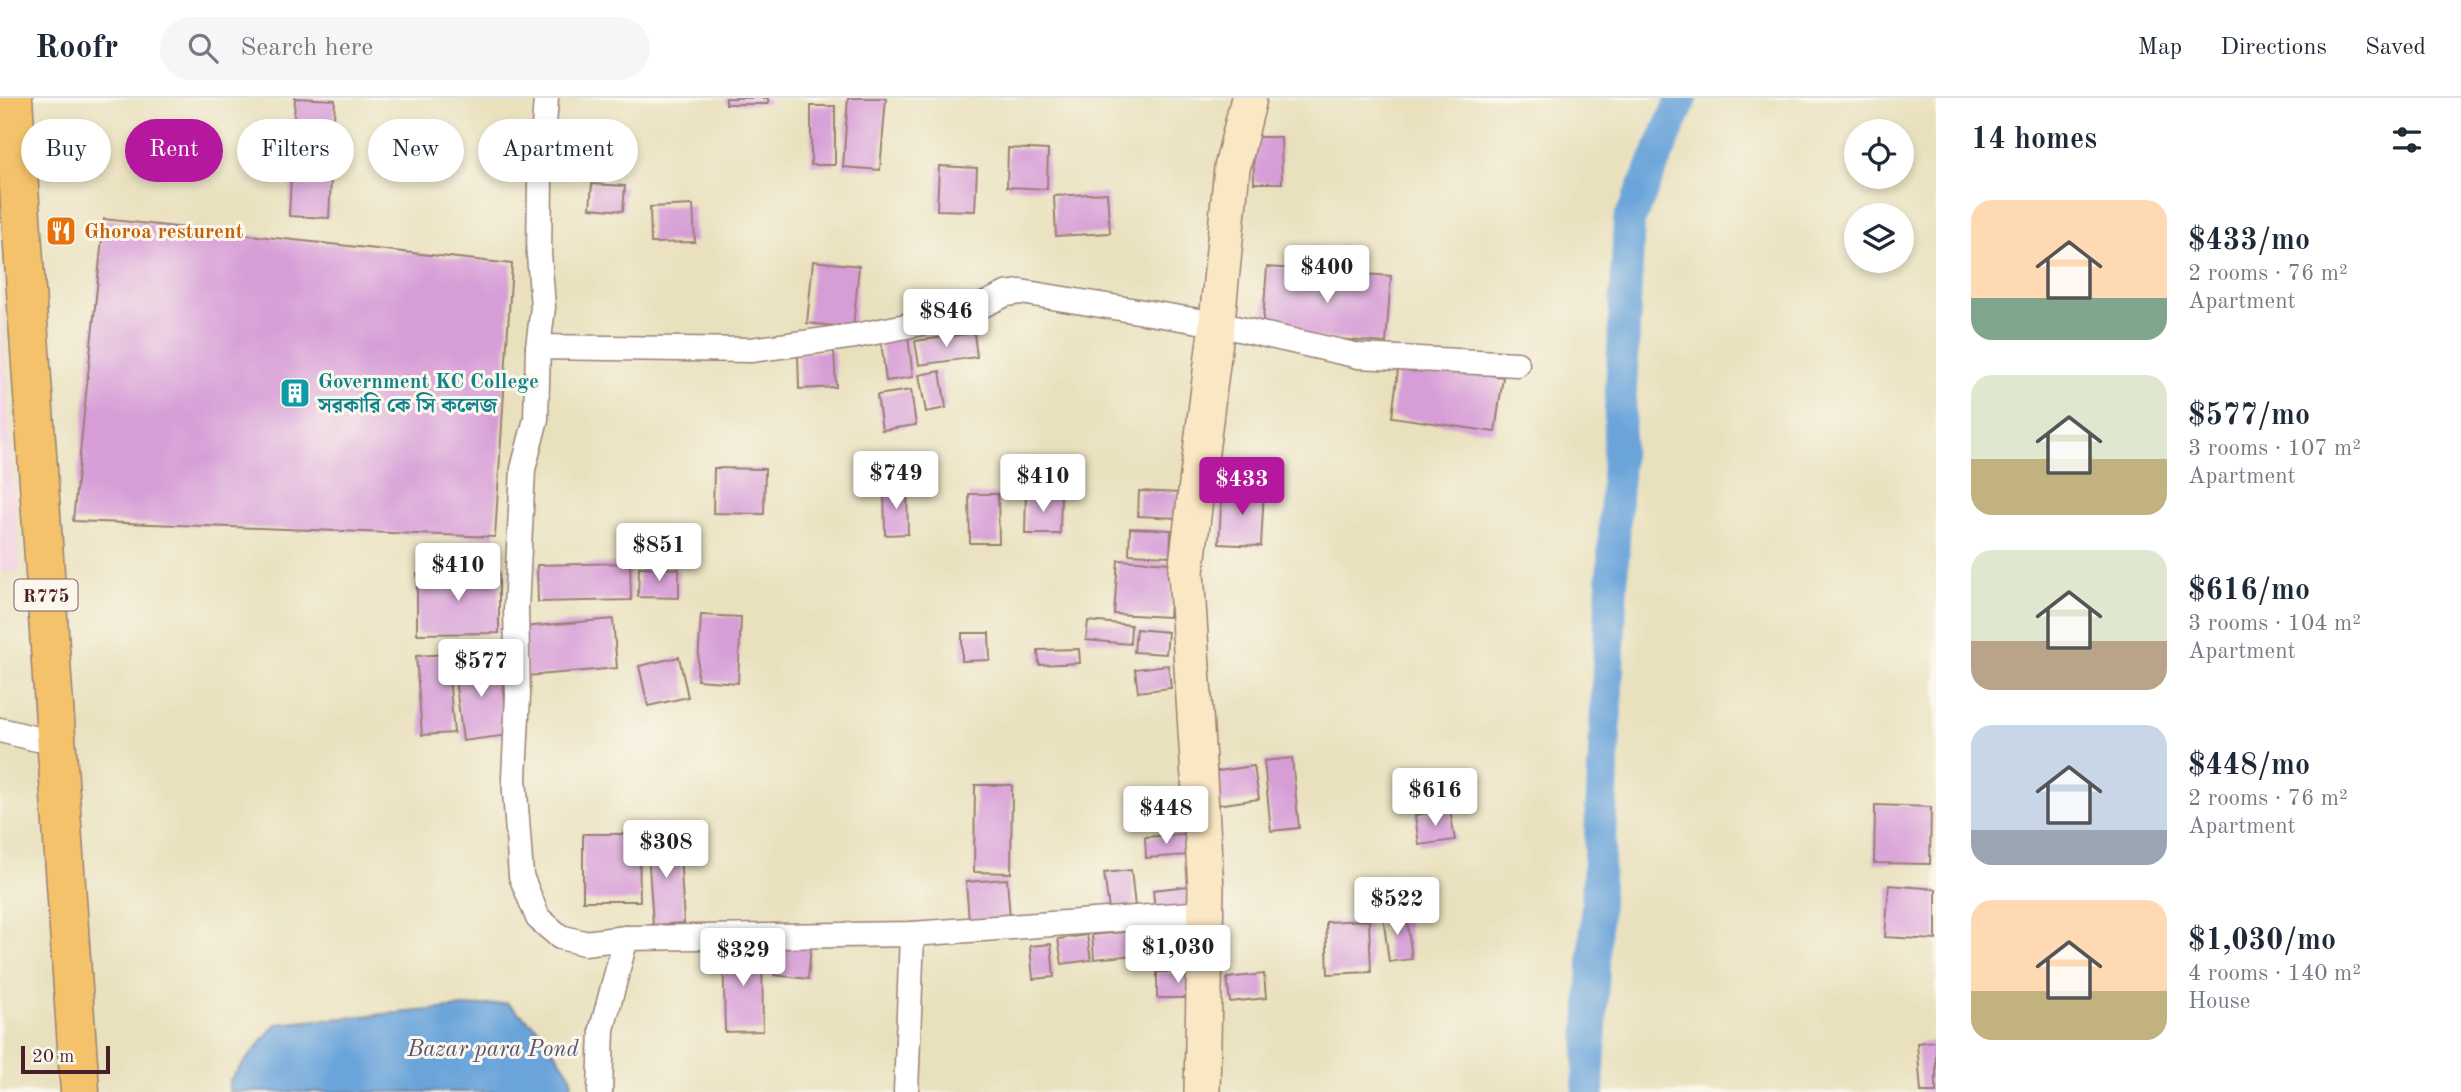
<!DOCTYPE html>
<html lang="en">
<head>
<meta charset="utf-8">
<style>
	:root { --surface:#fff; --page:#f6f6f7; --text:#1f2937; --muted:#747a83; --line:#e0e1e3; --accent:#b5179e }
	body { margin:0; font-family:"Old Standard TT","Noto Serif Bengali",serif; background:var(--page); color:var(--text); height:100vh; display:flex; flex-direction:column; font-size:26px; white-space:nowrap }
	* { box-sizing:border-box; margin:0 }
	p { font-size:23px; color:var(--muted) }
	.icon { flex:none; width:38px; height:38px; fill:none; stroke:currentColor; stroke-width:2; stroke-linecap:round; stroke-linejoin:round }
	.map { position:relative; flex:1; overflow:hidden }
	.panel { display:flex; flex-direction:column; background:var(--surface); width:525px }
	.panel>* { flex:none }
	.banner { position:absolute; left:21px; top:21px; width:665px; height:63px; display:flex; gap:14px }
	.fabs { position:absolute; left:1844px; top:21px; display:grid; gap:14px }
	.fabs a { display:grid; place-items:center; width:70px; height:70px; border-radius:50%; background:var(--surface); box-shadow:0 4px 10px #0003; font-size:35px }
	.scale { position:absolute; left:21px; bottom:18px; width:89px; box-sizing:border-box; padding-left:7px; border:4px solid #4a1f2b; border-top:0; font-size:19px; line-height:24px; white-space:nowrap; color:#4a1f2b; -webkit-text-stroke:5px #fbf7ec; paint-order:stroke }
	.price { position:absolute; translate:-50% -60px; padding:0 16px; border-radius:7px; background:#fff; color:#222; font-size:23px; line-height:46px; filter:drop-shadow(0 2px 4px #0008) }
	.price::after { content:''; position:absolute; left:50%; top:42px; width:21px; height:16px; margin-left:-10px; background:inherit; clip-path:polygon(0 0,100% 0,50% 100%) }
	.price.on { background:var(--accent); color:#fff }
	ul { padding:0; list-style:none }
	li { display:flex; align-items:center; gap:21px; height:175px; padding:0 35px }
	li span { display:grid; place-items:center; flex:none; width:196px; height:140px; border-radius:21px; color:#555 }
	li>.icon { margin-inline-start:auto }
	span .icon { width:84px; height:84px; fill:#fffc; stroke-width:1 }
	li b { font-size:30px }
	h2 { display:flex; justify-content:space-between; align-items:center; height:84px; padding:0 35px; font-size:30px }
	.chip { padding:0 24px; border-radius:32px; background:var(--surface); box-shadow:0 4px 10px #0003; font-size:24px; line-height:63px }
	.chip.on { background:var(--accent); color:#fff }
	header { display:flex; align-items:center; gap:42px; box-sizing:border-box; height:98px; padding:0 35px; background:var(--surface); border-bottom:2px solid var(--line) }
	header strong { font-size:33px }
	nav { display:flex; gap:38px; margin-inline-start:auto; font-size:24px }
	.search { width:490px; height:63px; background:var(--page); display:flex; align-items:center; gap:18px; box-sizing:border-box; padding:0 24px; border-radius:38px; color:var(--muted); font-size:26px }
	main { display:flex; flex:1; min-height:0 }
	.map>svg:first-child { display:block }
</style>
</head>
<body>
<header>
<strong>Roofr</strong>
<div class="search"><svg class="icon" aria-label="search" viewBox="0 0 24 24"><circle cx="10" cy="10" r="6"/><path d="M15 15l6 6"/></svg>Search here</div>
<nav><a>Map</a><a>Directions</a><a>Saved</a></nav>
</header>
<main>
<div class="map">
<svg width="1936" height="994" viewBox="0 0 1936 994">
	<rect width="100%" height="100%" fill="#fbf7ec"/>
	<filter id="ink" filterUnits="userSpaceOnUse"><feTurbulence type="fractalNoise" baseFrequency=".0143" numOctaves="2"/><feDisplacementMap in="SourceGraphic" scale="14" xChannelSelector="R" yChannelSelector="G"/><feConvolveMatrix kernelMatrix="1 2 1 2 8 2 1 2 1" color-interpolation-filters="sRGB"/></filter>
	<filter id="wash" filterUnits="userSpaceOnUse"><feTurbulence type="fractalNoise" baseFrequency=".00686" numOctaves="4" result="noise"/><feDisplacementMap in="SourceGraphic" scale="28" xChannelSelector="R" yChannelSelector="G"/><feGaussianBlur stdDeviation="1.57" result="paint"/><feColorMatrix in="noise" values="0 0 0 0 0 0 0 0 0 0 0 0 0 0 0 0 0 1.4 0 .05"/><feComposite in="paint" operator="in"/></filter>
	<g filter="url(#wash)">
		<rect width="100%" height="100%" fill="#e9e1be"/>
		<path fill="#f2cfe1" d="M0 189 20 473 0 475Z"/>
		<path fill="#6ba4da" stroke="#5a6282" stroke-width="2" d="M507 905 541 933 571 978 572 994H229V983L276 926Z"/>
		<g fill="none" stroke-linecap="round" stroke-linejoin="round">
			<path stroke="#6ba4da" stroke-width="32" d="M1588 994 1629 123 1682 0"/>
		</g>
		<g id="blocks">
			<g fill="#d79dd7">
				<path d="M295 0 335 2 329 120 289 118Z"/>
				<rect x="726" y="0" width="42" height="6"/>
				<path d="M848 0H886L880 72 843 69Z"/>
				<rect x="811" y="8" width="24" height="59"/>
				<path d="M1253 39H1281L1282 85H1254Z"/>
				<path d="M1008 50 1048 52 1047 91 1007 89Z"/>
				<path d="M939 68 977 70 975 113 937 112Z"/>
				<path d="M592 86 625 88 623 113 590 110Z"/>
				<path d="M1107 95 1110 135 1056 138 1054 98Z"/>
				<path d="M693 107 695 144 651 145 650 109Z"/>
				<path d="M104 121 512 166 495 439 73 423Z"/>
				<path d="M813 163 859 168 853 230 807 225Z"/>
				<path d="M1267 169 1391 178 1386 245 1262 235Z"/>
				<path d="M974 235 977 259 919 267 915 243Z"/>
				<path d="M908 239 913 279 886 283 881 243Z"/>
				<path d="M834 253 836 289 799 291 798 255Z"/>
				<path d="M1399 264 1503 279 1495 334 1392 319Z"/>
				<path d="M940 273 946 310 926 314 919 277Z"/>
				<path d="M911 292 916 327 882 332 877 297Z"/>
				<path d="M714 370 765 371 764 416 713 415Z"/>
				<path d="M907 389 908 436 885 437 884 390Z"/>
				<path d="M1222 390 1264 392 1261 448 1219 446Z"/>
				<path d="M1139 393 1179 395 1178 420 1138 418Z"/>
				<path d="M1026 395 1061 396 1060 436H1025Z"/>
				<path d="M969 396H998L999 445H970Z"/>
				<path d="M1130 430 1171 432 1170 458 1129 456Z"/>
				<path d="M1118 462 1173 465 1169 519 1114 516Z"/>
				<path d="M630 465 631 502 538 504 537 467Z"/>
				<path d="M639 469 679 471V500L638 499Z"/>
				<path d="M499 474V535L417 536V475Z"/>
				<path d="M701 517 741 519 738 585 697 582Z"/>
				<path d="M613 521 617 570 527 578 523 529Z"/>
				<path d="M1088 523 1131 527 1130 546 1086 542Z"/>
				<path d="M1136 531 1168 534 1166 556 1134 554Z"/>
				<path d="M962 535H989L990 562 962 563Z"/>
				<path d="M1079 551 1080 565 1039 567 1038 552Z"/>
				<path d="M447 556 454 635 422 637 416 558Z"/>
				<path d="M679 559 688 599 648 608 639 568Z"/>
				<path d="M500 560 509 637 463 643 453 565Z"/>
				<path d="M1168 567 1171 590 1138 594 1135 571Z"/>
				<path d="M1292 660 1299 730 1271 733 1264 663Z"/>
				<path d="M1254 668 1259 701 1209 708 1204 675Z"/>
				<path d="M975 687H1012L1011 775 974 774Z"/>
				<path d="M1875 707 1931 709 1930 766 1874 765Z"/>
				<path d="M1450 712 1455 742 1419 747 1415 717Z"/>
				<path d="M583 736H639L640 803H583Z"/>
				<path d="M1185 736 1187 757 1146 760 1145 739Z"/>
				<path d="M679 737 684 825 653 827 647 738Z"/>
				<path d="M1131 772 1135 809 1109 812 1104 775Z"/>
				<path d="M1007 781 1010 820 969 823 966 784Z"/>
				<path d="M1889 787 1936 791V842L1885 839Z"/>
				<path d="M1188 788 1191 809 1155 812 1153 792Z"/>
				<path d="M1406 814 1412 861 1389 864 1383 817Z"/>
				<path d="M1369 822 1371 874 1328 876 1326 824Z"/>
				<path d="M1195 825 1198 845 1159 851 1157 831Z"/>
				<path d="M1143 832 1146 856 1094 861 1092 837Z"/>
				<path d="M1087 837 1091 862 1062 866 1058 841Z"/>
				<path d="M777 845 811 849 808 881 774 877Z"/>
				<path d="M1051 846 1054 879 1033 881 1030 848Z"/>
				<path d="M762 847 763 933 725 934 723 848Z"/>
				<path d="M1157 874H1198L1199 900H1157Z"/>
				<path d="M1264 876 1266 900 1230 904 1227 880Z"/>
				<path d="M1936 943V994H1921L1917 945Z"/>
			</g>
		</g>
	</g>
	<g filter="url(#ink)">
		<use href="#blocks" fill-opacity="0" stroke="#9a8074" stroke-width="2"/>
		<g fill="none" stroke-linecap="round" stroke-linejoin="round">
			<g stroke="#9a8074" stroke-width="27">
				<g id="street">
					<path d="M538 249 543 209 539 156 540 85 546 0"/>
					<path d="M0 632 37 641"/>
					<path d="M626 840 584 845 560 839 538 820 521 778 514 680 518 597 516 511 523 371 536 321 538 249 751 252 855 238 947 220 962 217 1006 196 1021 194 1217 226 1359 258 1517 266"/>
					<path d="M600 994 602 931 626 840 912 836 1206 815"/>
					<path d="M906 994 912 836"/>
				</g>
			</g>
			<g stroke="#9a8074" stroke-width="38">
				<path id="secondary" d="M1202 994 1206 790 1186 474 1216 234 1232 70 1249 0"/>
			</g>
			<g stroke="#9a8074" stroke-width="41">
				<path id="primary" d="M13 0 80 994"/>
			</g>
			<use href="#street" stroke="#fff" stroke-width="24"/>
			<use href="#secondary" stroke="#fae7c3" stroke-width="35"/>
			<use href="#primary" stroke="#f3c26a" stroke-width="38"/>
		</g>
	</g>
	<defs>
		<g id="restaurant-square" transform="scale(1.575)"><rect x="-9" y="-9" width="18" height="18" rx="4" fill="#e8710a" stroke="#fbf7ec"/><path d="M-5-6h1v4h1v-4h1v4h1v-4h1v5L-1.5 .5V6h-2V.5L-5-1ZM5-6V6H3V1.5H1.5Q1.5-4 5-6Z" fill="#fff"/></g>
		<g id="building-square" transform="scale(1.575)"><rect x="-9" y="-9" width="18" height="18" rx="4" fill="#0f9aa8" stroke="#fbf7ec"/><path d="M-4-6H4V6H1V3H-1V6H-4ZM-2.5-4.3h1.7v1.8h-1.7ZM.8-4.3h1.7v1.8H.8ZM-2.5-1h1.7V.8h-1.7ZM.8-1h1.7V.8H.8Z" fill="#fff"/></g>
	</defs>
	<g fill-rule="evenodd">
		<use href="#restaurant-square" x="61" y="133"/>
		<use href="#building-square" x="295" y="295"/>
	</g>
	<g text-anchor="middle" stroke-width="6" stroke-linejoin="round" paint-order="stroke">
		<rect fill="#fbf7ec" stroke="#7f6065" stroke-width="2" x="14.5" y="481.5" width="63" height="31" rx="5"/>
		<g font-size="19" font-weight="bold" fill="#4a1f2b">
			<text x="46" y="504">R775</text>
		</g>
		<g font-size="21" font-weight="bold" fill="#c56008" stroke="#fbf7ec" text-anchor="start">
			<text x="84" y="140">Ghoroa resturent</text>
		</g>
		<g font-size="21" font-weight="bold" fill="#0d838f" stroke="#fbf7ec" text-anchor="start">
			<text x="318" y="290">Government KC College<tspan x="318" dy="24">সরকারি কে সি কলেজ</tspan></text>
		</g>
		<g font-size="23" font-style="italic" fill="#575471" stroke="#fbf7ec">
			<text x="493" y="958">Bazar para Pond</text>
		</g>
	</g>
</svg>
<div class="fabs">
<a><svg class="icon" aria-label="locate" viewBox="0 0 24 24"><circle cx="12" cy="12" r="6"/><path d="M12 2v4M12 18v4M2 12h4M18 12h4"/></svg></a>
<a><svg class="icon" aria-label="layers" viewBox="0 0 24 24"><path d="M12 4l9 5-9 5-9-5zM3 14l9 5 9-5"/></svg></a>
</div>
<div class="scale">20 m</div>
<b class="price" style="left:1327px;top:207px">$400</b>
<b class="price" style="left:946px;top:251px">$846</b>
<b class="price" style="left:896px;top:413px">$749</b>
<b class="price" style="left:1043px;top:416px">$410</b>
<b class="price on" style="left:1242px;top:419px">$433</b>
<b class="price" style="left:659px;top:485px">$851</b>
<b class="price" style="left:458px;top:505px">$410</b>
<b class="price" style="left:481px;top:601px">$577</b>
<b class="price" style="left:1435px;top:730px">$616</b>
<b class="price" style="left:1166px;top:748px">$448</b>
<b class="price" style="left:666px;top:782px">$308</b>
<b class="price" style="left:1397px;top:839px">$522</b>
<b class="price" style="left:1178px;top:887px">$1,030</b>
<b class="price" style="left:743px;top:890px">$329</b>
<div class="banner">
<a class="chip">Buy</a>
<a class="chip on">Rent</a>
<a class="chip">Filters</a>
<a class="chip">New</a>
<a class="chip">Apartment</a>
</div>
</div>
<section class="panel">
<h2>14 homes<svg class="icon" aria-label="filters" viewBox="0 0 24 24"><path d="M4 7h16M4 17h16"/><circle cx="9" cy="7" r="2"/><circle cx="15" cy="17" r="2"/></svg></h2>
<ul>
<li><span style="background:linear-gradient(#ffd9b3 70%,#7fa58c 0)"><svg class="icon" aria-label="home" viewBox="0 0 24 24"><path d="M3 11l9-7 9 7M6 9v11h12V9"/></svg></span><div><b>$433/mo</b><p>2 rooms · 76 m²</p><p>Apartment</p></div></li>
<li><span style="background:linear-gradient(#dfe7d0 60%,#c2b280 0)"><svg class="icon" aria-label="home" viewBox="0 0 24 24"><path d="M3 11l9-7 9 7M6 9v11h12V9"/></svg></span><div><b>$577/mo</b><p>3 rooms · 107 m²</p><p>Apartment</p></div></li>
<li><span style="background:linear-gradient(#dfe7d0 65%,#b9a48a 0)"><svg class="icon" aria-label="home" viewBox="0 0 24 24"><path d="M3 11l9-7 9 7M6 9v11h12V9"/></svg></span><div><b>$616/mo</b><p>3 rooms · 104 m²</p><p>Apartment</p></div></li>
<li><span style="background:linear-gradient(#c9d6e8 75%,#9aa5b1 0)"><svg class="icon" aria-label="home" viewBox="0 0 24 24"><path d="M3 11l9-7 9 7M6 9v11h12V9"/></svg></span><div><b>$448/mo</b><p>2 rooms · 76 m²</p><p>Apartment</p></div></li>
<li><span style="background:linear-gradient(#ffd9b3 65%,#c2b280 0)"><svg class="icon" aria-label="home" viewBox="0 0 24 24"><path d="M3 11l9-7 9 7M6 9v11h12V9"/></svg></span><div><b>$1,030/mo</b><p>4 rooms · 140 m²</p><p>House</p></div></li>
</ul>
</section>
</main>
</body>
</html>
